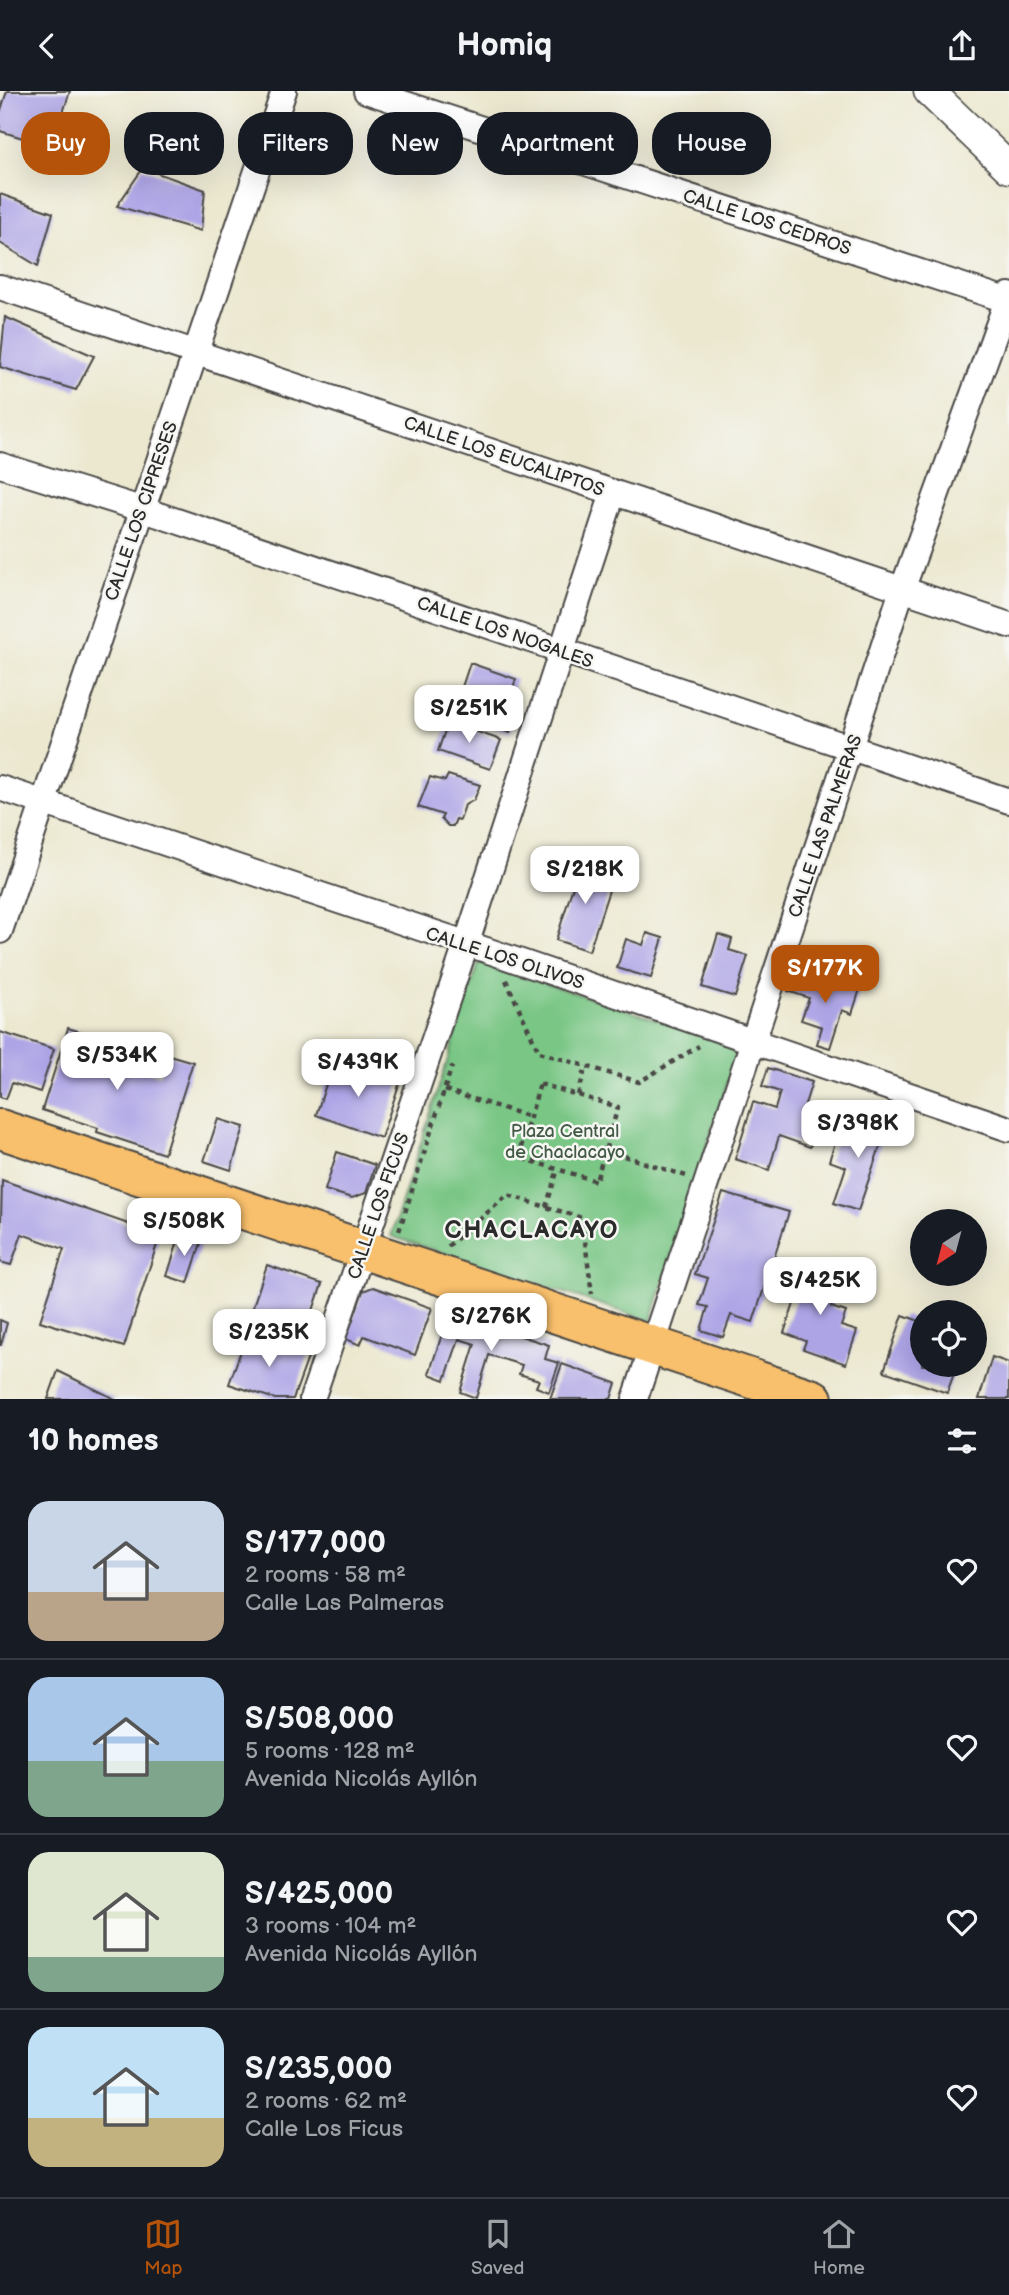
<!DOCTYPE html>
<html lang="en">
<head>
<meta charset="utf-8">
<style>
	:root { --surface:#171b24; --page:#20242c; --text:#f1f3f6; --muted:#9ea1a6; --line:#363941; --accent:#b45309 }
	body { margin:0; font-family:"Balsamiq Sans",sans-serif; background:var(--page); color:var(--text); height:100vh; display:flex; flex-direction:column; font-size:26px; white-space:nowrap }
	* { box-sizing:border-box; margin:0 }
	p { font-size:23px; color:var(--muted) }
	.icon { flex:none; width:38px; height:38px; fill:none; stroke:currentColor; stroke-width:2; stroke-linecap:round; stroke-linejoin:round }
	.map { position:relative; height:1308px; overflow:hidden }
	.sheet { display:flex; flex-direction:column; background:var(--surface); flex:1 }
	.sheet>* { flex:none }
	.banner { position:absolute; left:21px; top:21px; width:968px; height:63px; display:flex; gap:14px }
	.needle { width:46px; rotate:216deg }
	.controls { position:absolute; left:910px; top:1118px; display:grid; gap:14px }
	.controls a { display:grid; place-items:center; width:77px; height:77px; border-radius:50%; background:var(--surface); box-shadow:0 7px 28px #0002; font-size:35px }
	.price { position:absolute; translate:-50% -60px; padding:0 16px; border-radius:14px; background:#fff; color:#222; font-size:23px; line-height:46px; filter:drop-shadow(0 2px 4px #0008) }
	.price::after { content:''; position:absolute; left:50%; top:42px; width:21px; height:16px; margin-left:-10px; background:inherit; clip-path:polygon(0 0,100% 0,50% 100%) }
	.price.active { background:var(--accent); color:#fff }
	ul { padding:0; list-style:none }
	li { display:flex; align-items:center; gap:21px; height:175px; padding:0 28px }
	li+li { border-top:2px solid var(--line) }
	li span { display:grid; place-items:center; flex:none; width:196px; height:140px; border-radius:21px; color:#555 }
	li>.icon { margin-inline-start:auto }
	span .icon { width:84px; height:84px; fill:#fffc; stroke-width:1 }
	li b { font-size:30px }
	h2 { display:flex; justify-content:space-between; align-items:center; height:84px; padding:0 28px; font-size:30px }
	.tag { padding:0 24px; border-radius:28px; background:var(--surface); box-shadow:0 7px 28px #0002; font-size:24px; line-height:63px }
	.tag.active { background:var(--accent); color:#fff }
	header { display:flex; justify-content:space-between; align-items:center; height:91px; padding:0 28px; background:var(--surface); font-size:32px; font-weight:700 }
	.menu { display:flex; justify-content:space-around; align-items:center; height:98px; border-top:2px solid var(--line); background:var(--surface); font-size:19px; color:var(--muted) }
	.menu a { display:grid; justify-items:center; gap:4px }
	.menu .active { color:var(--accent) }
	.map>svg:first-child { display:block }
</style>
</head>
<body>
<header><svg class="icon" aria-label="back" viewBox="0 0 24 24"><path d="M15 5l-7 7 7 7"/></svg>Homiq<svg class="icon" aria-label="share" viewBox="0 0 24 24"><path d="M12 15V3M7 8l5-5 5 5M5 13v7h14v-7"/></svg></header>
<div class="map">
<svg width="1009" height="1308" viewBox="0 0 1009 1308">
	<rect width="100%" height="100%" fill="#f6f6f2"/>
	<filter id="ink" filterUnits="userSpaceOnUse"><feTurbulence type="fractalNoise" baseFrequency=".0143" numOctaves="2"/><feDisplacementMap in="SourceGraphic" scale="14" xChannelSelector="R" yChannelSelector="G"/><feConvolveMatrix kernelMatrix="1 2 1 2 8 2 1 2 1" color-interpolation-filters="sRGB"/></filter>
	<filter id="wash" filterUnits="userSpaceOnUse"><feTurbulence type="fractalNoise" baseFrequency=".00686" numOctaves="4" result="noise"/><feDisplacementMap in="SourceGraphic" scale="28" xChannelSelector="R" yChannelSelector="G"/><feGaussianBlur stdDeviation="1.57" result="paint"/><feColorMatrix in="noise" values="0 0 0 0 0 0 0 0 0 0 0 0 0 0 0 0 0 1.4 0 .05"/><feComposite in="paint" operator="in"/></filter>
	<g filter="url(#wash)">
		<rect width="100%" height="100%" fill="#ece8d0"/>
		<path fill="#79c685" stroke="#527858" stroke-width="2" d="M479 871 739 955 651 1230 391 1145Z"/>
		<g id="blocks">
			<g fill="#ada4e6">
				<path d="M7 0H70L52 56 0 40V22Z"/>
				<path d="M143 77 205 99 201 140 117 115Z"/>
				<path d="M0 103 53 122 38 175 0 152Z"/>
				<path d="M5 226 94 265 76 299 0 276Z"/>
				<path d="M470 572 516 588 507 614 518 618 510 642 470 628 476 611 459 605Z"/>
				<path d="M448 631 501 649 490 678 438 660Z"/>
				<path d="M448 684 480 694 474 709 465 714 460 729 456 728 453 735H448L441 728 443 724 418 716 430 686 445 690Z"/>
				<path d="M581 770 615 781 589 860 556 849Z"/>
				<path d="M647 842 663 847 651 887 617 877 626 848 643 854Z"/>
				<path d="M718 843 732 848 729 859 748 865 735 906 702 896Z"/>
				<path d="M793 884 834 897 836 890 860 898 852 923 842 919 830 957 817 953 822 936 801 929 809 907 788 900Z"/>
				<path d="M68 937 91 944 84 965 99 970 104 956 122 961 126 949 141 953 133 976 159 984 166 963 193 971 164 1063 97 1041 98 1037 42 1019Z"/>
				<path d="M0 941 54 958 40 1001 12 992 6 1008 0 1006Z"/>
				<path d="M334 969 400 991 381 1047 316 1024Z"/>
				<path d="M768 977 812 991 802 1023 818 1028 810 1056 779 1045 769 1079 735 1068 753 1011 775 1018 780 1001 762 995Z"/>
				<path d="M877 1025 889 1029 858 1120 834 1112 846 1076 829 1070 836 1049 847 1053 856 1026 875 1032Z"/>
				<path d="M218 1028 244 1036 231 1079 204 1070Z"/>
				<path d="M337 1061 375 1074 366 1102 352 1107 325 1099Z"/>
				<path d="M2 1089 160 1144 124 1256 40 1230 64 1158 22 1143 11 1174 0 1171Z"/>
				<path d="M723 1102 789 1121 753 1231 731 1224 723 1246 701 1239 708 1216 699 1214 708 1187 695 1183Z"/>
				<path d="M181 1141 202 1149 188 1192 167 1185Z"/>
				<path d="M267 1174 322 1193 306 1240 251 1221Z"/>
				<path d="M807 1175 841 1186 831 1216 846 1221 841 1235 857 1240 846 1273 803 1258 806 1250 784 1242Z"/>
				<path d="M373 1196 432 1217 415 1264 364 1245 360 1254 346 1248 363 1200Z"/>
				<path d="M449 1222 549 1254 545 1268 559 1272 549 1301 536 1296 539 1289 519 1283 522 1274 489 1264 476 1307 460 1301 475 1253 459 1248 445 1289 429 1283Z"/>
				<path d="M903 1224 922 1231V1274H957L947 1302 884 1280Z"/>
				<path d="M0 1229 7 1232 1 1254H0Z"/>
				<path d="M247 1243 309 1264 293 1308H275L229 1293Z"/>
				<path d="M992 1266 1009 1272V1308H979Z"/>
				<path d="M562 1273 616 1292 611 1308H550Z"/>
				<path d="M58 1280 115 1308H48Z"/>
			</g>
		</g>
	</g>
	<g filter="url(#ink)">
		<use href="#blocks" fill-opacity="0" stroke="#484744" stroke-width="2"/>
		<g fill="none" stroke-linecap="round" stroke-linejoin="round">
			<g stroke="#484744" stroke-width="28">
				<g id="minor">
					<path d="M366 0 1009 210"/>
					<path d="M0 196 1009 534"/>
					<path d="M0 374 141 418 1009 710"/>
					<path d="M0 697 489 860 1009 1038"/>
					<path d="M0 840 284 0"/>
					<path d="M312 1308 466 854 613 402"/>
					<path d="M635 1308 902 499 1009 204"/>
				</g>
			</g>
			<g stroke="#484744" stroke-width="33">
				<path id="tertiary" d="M929 0 1009 77"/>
			</g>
			<g stroke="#484744" stroke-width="42">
				<path id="trunk" d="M0 1038 813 1308"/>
			</g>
			<g stroke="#484744" stroke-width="4.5" stroke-dasharray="5 5" stroke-linecap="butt">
				<path d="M506 889 539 961 639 991 699 955"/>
				<path d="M540 993 618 1016 596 1090 518 1066Z"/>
				<path d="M445 999 530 1026"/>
				<path d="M578 1004 586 975"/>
				<path d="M605 1059 686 1085"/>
				<path d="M546 1116 558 1078"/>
				<path d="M399 1140 452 975"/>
				<path d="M448 1155 508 1104 582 1127 592 1203"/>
			</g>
			<use href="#minor" stroke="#fff" stroke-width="24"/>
			<use href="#tertiary" stroke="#fff" stroke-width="30"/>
			<use href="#trunk" stroke="#f8bf6c" stroke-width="38"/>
		</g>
	</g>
	<g text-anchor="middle" stroke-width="5" stroke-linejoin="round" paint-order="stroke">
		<g font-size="18" fill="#2b2b2b" stroke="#f6f6f2">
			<text transform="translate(767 131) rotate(18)" y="6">CALLE LOS CEDROS</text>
			<text transform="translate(504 365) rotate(19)" y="6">CALLE LOS EUCALIPTOS</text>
			<text transform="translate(141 420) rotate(-71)" y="6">CALLE LOS CIPRESES</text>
			<text transform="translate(505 541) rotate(19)" y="6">CALLE LOS NOGALES</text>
			<text transform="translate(825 735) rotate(-71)" y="6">CALLE LAS PALMERAS</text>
			<text transform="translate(505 867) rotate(18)" y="6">CALLE LOS OLIVOS</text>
			<text transform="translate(378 1115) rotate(-71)" y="6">CALLE LOS FICUS</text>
		</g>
		<g font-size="18" fill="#425a46" stroke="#f6f6f2">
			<text x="565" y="1046">Plaza Central<tspan x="565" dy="21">de Chaclacayo</tspan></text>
		</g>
		<g font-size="24" font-weight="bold" letter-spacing="2" fill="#2b2b2b" stroke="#f6f6f2">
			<text x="532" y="1147">CHACLACAYO</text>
		</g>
	</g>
</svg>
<div class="controls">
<a><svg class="needle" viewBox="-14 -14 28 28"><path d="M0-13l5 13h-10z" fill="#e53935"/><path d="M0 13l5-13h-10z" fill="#9ea1a6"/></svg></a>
<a><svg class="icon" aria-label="locate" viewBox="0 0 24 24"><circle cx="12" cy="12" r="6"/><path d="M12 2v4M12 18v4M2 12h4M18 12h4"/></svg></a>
</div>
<b class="price" style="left:469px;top:654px">S/251K</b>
<b class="price" style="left:585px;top:815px">S/218K</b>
<b class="price active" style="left:825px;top:914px">S/177K</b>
<b class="price" style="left:117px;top:1001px">S/534K</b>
<b class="price" style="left:358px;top:1008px">S/439K</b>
<b class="price" style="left:858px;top:1069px">S/398K</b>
<b class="price" style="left:184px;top:1167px">S/508K</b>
<b class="price" style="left:820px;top:1226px">S/425K</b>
<b class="price" style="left:491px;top:1262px">S/276K</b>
<b class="price" style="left:269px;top:1278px">S/235K</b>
<div class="banner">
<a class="tag active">Buy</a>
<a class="tag">Rent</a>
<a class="tag">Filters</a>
<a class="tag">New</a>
<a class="tag">Apartment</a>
<a class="tag">House</a>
</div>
</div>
<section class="sheet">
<h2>10 homes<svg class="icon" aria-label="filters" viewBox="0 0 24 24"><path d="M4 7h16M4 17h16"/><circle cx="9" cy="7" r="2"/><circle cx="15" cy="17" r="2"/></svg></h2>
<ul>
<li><span style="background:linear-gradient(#c9d6e8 65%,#b9a48a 0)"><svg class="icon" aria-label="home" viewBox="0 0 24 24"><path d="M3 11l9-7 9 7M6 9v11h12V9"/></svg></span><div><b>S/177,000</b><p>2 rooms · 58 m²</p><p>Calle Las Palmeras</p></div><svg class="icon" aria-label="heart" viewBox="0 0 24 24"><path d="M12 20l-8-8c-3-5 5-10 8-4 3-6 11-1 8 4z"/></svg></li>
<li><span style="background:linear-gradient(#a9c7e8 60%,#7fa58c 0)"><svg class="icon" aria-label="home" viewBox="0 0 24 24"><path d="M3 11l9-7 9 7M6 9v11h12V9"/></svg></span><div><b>S/508,000</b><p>5 rooms · 128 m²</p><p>Avenida Nicolás Ayllón</p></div><svg class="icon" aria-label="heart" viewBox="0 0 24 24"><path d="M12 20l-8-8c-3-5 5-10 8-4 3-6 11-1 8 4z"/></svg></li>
<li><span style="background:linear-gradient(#dfe7d0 75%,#7fa58c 0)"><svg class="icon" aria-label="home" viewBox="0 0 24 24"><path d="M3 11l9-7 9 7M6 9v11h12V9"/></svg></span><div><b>S/425,000</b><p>3 rooms · 104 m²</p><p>Avenida Nicolás Ayllón</p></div><svg class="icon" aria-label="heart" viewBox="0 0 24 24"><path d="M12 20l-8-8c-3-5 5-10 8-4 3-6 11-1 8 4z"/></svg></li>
<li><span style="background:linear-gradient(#bfe0f5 65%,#c2b280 0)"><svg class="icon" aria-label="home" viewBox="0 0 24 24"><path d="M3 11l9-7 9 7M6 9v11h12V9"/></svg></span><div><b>S/235,000</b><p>2 rooms · 62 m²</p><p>Calle Los Ficus</p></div><svg class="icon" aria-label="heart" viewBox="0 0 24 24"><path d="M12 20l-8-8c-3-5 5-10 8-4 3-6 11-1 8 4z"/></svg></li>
</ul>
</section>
<nav class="menu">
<a class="active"><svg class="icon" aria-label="map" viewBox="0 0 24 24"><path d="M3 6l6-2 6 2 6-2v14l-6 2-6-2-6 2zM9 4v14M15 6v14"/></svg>Map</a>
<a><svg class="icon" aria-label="saved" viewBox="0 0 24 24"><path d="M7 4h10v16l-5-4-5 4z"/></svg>Saved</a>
<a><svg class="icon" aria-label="home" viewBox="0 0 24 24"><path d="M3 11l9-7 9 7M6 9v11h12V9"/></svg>Home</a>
</nav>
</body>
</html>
